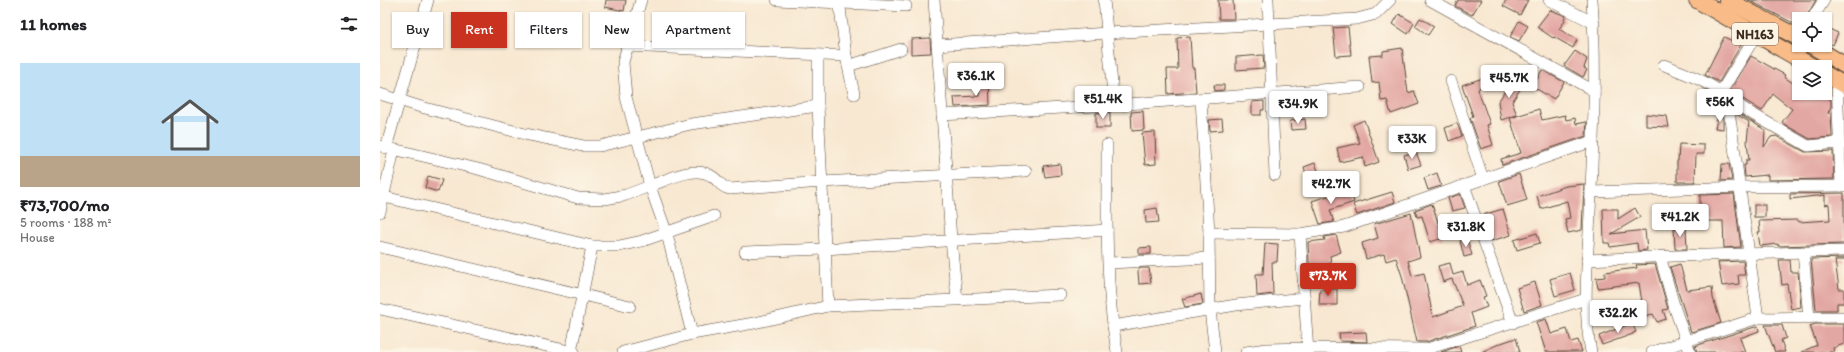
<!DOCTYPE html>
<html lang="en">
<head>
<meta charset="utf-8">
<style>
	:root { --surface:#fff; --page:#f6f6f6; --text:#202124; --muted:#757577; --accent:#c8321e }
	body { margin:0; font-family:Itim,sans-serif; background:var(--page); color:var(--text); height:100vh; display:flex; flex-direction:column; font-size:15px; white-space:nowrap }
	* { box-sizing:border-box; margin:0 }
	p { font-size:13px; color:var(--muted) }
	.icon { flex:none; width:22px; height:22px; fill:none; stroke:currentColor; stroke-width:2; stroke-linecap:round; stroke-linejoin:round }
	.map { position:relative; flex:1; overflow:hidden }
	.details { display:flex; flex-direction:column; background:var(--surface); width:380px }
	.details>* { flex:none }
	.top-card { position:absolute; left:12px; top:12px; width:380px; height:36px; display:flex; gap:8px }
	.fabs { position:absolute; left:1412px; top:12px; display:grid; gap:8px }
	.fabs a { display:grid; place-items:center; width:40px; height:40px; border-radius:0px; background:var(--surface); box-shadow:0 1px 3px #0004; font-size:20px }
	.price { position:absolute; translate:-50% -34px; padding:0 9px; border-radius:4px; background:#fff; color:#222; font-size:13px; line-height:26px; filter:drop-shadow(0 1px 2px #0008) }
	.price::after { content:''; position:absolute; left:50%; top:24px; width:12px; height:9px; margin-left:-6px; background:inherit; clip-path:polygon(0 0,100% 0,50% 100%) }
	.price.active { background:var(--accent); color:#fff }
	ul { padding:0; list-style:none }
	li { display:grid; align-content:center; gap:8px; height:212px; padding:0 20px }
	li span { display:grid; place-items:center; height:124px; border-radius:0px; color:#555 }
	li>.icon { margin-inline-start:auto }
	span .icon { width:72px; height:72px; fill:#fffc; stroke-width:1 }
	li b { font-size:17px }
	h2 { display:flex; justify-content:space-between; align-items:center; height:48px; padding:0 20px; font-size:17px }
	.chip { padding:0 14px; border-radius:0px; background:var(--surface); box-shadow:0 1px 3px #0004; font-size:14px; line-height:36px }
	.chip.active { background:var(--accent); color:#fff }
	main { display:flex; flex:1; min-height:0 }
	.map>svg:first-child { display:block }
</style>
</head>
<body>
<main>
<section class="details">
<h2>11 homes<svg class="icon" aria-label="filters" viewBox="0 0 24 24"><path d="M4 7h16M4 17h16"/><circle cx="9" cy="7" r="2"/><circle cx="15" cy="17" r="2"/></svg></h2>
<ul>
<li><span style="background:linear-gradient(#bfe0f5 75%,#b9a48a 0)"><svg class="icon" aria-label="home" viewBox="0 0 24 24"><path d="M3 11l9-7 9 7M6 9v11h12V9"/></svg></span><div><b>₹73,700/mo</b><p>5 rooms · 188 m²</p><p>House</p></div></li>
</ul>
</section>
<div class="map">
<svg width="1464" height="352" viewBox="0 0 1464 352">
	<rect width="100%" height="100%" fill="#fcf5e5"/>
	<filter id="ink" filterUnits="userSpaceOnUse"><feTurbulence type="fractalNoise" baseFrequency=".025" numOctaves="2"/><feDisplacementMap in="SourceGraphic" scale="8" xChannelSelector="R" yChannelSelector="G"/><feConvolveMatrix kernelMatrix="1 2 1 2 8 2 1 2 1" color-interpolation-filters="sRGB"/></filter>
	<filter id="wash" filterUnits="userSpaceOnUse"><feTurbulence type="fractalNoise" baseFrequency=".012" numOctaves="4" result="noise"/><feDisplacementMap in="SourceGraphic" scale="16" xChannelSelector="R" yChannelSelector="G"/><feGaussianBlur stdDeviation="0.9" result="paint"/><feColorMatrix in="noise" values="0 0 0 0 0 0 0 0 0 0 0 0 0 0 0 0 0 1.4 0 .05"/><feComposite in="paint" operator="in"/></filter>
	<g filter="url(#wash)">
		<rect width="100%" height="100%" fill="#f8e8d2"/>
		<g id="blocks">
			<g fill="#e3a7a3">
				<path d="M226 0H246L244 11 225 7Z"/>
				<path d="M838 0H853L854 19H839Z"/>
				<path d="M1078 0H1101L1092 15 1075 6Z"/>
				<path d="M1126 0H1148L1140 15 1123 6Z"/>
				<path d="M1368 0H1436L1425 19H1419V26Z"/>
				<path d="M1170 10 1186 16 1184 19 1185 21 1179 29 1197 40 1193 48 1174 37 1173 38 1157 27Z"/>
				<path d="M1019 14 1034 23 1028 34 1013 24Z"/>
				<path d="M1040 18 1054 26 1048 35 1035 26Z"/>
				<path d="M1139 21 1148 26 1139 41 1130 37Z"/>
				<path d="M968 27 971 55 956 56 953 28Z"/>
				<path d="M1445 27 1458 33 1453 45 1445 41Z"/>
				<path d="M810 37 812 68H814L816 92 788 94 787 69H798L797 38Z"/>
				<path d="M1344 37 1361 45 1339 82 1325 75Z"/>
				<path d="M550 38 551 53 531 54V39Z"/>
				<path d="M1022 48 1028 93 1034 91 1039 104 1011 114 1007 100 1001 101 999 82 992 83 989 56 1003 55V51Z"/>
				<path d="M1195 51 1207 59 1204 68 1207 70 1203 77 1184 66Z"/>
				<path d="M883 55 884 68 856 70V57Z"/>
				<path d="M1371 56 1405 75 1404 77 1419 87V93H1440L1451 100V107L1448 113H1451L1452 137 1430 139 1407 126 1402 122 1412 109 1393 94 1382 111 1350 91Z"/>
				<path d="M1162 70 1184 82 1174 99 1153 87Z"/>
				<path d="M1106 77 1098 90 1110 124 1107 125 1113 145 1101 149 1090 118 1093 116 1082 85Z"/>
				<path d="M1134 77 1144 83 1132 102 1137 115 1121 120 1118 102Z"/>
				<path d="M609 80 610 105 575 107 574 97 600 96 599 81Z"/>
				<path d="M834 85H844V90L835 91Z"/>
				<path d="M1325 90 1336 97 1331 110 1319 106Z"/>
				<path d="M884 101V110H881V115H872V102Z"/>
				<path d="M914 102 915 113 901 114 900 103Z"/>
				<path d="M1159 109 1162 120 1185 115 1186 120 1195 118 1196 124 1207 122 1206 136 1122 165 1121 159 1141 153 1130 118Z"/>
				<path d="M763 111 764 130 752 131 751 112Z"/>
				<path d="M730 112V128H716V113Z"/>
				<path d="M1356 112 1385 130 1384 147 1391 137 1396 136 1425 152 1453 151 1454 179 1388 180V175L1365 177 1364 165H1366V160H1369L1367 141 1369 122 1356 114Z"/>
				<path d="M1266 114 1287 116 1289 127 1266 126Z"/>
				<path d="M1338 116 1343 118V129L1335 128Z"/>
				<path d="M842 119 843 130 830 131 829 120Z"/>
				<path d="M925 119 926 129 911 130 910 121Z"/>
				<path d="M984 120 999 162 985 167 983 157 960 162 957 148 980 143 973 125Z"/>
				<path d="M1077 123 1082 136 1069 141 1065 128Z"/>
				<path d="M775 132 776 164 765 165 762 133Z"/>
				<path d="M1299 144 1324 145V154H1316L1315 182H1297V161H1298Z"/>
				<path d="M1036 152 1041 165 1028 169 1024 155Z"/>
				<path d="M935 163 938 171 926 174 924 167Z"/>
				<path d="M680 164 681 175 665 177 663 166Z"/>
				<path d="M1342 164H1349L1352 180 1341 181Z"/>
				<path d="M1057 173 1061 186 1048 190 1044 178Z"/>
				<path d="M1139 174 1147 200 1127 206 1119 181Z"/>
				<path d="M48 176 62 180 58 192 45 188Z"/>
				<path d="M1204 184 1202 230 1188 233 1185 219 1190 218 1187 201 1161 209 1157 196 1186 186Z"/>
				<path d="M970 189 974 202 950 210 954 222 940 224 932 201Z"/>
				<path d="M1012 192 1015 202 977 215 973 204Z"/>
				<path d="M1464 193V244L1398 246V244L1380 246 1378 232H1380L1379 221 1418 220 1419 222 1450 220 1449 204 1445 205V195L1410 199V194Z"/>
				<path d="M1080 194 1085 208 1072 211 1068 198Z"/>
				<path d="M1354 194 1361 247 1344 248 1343 221H1320V195Z"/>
				<path d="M1052 204 1063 238 1050 242 1042 216 1037 217 1035 210Z"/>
				<rect x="1374" y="205" width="11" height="12"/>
				<path d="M777 208 779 222 766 223 765 210Z"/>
				<path d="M1255 208 1260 217 1231 234 1265 230 1267 250 1258 251 1257 243 1230 247 1229 243H1224L1223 209H1238V219Z"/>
				<path d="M1123 209 1131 235 1111 241 1102 215Z"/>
				<path d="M1031 213 1040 257 1028 261 1032 276 1044 273 1053 317 1083 306 1072 279 1063 282 1058 266 1070 263 1073 275 1083 272 1087 285 1100 280 1106 296 1103 297 1107 307 1091 313 1095 326 1046 342H1037L1022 276 1016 258 1006 261 1004 254 986 259 982 243 998 238 994 224Z"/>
				<path d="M1294 228H1306L1307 249H1295Z"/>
				<path d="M1157 233 1160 243 1137 250 1134 240Z"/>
				<path d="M956 235 961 252 950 256 951 264 945 265V280H930L928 242 945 240 944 237Z"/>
				<path d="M1087 239 1092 255 1084 257 1080 241Z"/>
				<path d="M885 243 898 244 897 262H892L893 294 877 296 876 274H883Z"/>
				<path d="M771 247V254H759V248Z"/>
				<path d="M1464 258V260H1455L1459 289H1464V303H1457V310H1436L1431 259Z"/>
				<path d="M1399 260H1410L1411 272H1418L1421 307 1411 309 1407 284 1402 285Z"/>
				<path d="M1363 261 1365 275H1358L1359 284 1342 286 1338 262Z"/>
				<path d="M1275 264 1288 309 1283 310 1286 319 1277 322 1273 314 1264 316 1259 283 1218 288 1216 278 1225 277V272L1257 268 1256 265Z"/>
				<path d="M1300 264 1307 290 1332 287 1333 298 1341 323 1311 332 1290 267Z"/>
				<path d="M760 268H769L771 283 759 284 758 271Z"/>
				<path d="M1190 273 1195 290 1175 296 1170 279Z"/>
				<path d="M1155 282 1162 305 1144 311 1137 288Z"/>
				<path d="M940 289H957V305H939Z"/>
				<path d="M821 294 823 304 805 307 802 299Z"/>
				<path d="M1166 319 1171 334 1187 329 1191 342 1198 340 1202 352H1166L1156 322Z"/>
				<path d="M1252 323 1256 332 1253 333V334L1222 345 1219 336Z"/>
				<path d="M1435 324H1464V344L1453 348 1454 352H1421L1437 345 1430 326Z"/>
				<path d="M1385 325H1402L1406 338 1401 340 1405 352H1395Z"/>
				<path d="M1378 326 1379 331 1360 338 1365 352H1317L1315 346Z"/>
				<path d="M986 332 987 342 960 341 959 333Z"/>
				<path d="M1136 338 1140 352H1101L1121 343Z"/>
				<path d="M1079 346 1081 352H1061Z"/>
			</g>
		</g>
	</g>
	<g filter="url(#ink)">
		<use href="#blocks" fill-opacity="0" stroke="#574639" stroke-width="1"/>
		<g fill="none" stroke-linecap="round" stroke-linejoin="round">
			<g stroke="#574639" stroke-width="12">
				<g id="minor">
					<path d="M397 0 526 6"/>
					<path d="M459 0 466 56 474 94"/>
					<path d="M554 0 571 240 577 299"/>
					<path d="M724 0 734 105"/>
					<path d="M888 0 895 175"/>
					<path d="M1050 0 1214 91"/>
					<path d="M1169 0 1214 23"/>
					<path d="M1432 19 1444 0"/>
					<path d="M557 45 727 33 977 19 996 14 1010 0"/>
					<path d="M246 46 466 56"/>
					<path d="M438 55V106L448 306"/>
					<path d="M1284 65C1306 74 1330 82 1347 97"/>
					<path d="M468 66 521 49"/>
					<path d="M1071 81 1103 179"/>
					<path d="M1457 81 1461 186"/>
					<path d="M1341 92 1376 35"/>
					<path d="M0 94 41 107 145 134 203 146H220L311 124 438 106"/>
					<path d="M821 99 829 233 830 310 835 352"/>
					<path d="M562 115 734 105 980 87"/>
					<path d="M727 145C727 214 725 284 737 352"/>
					<path d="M0 146 98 169 198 198 225 199 246 195 270 186 246 97 243 62 261 0"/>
					<path d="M6 148 48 0"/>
					<path d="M1084 185 1133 323"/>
					<path d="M1211 192 1364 187 1464 186"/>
					<path d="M0 196 212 246H239L262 241 334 216"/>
					<path d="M0 212 14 150"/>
					<path d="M829 233 920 234 964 227 1213 141"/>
					<path d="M920 234 928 352"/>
					<path d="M0 247 250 306"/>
					<path d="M365 252 445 249 727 230"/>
					<path d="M1423 252 1429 318"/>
					<path d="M1280 256 1295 309 1310 352"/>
					<path d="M1207 260 1294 256 1464 251"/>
					<path d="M729 263 829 258"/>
					<path d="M0 309 194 352"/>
					<path d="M1378 318 1347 97 1369 112 1428 146 1458 143"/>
					<path d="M733 326 856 305 924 298"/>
					<path d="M312 334 287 234 270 186C287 180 316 164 333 177 340 182 340 187 350 189L442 182 646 171"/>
					<path d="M191 352 212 246"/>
					<path d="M243 352 312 334 374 323 448 306 680 295"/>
					<path d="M866 352 886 349 927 348 1047 349 1206 299"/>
					<path d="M1211 352C1202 306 1208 259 1210 213 1213 142 1217 71 1212 0"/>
					<path d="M1272 352 1378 318 1464 317"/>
				</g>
			</g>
			<g stroke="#574639" stroke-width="18">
				<g id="highway">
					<path d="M1317 0 1433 67"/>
					<path d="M1347 0 1419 38"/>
					<path d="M1431 45 1464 65"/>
					<path d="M1445 74 1464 85"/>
				</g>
			</g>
			<use href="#minor" stroke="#fff" stroke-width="11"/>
			<use href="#highway" stroke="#f9bc89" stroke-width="16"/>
		</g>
	</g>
	<g text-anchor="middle" stroke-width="4" stroke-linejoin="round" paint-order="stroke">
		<rect fill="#fcf5e5" stroke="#75675a" stroke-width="1" x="1352" y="23" width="46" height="22" rx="3"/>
		<g font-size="13" font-weight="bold" fill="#3b2a1e">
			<text x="1375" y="39">NH163</text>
		</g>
	</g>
</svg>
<div class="fabs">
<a><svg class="icon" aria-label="locate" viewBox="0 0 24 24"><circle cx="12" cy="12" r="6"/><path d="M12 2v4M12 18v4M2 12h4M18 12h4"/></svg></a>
<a><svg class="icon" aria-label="layers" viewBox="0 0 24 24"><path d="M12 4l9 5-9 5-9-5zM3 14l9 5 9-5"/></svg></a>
</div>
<b class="price" style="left:596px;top:97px">₹36.1K</b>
<b class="price" style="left:1129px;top:99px">₹45.7K</b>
<b class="price" style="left:723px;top:120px">₹51.4K</b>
<b class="price" style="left:1340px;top:123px">₹56K</b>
<b class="price" style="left:918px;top:125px">₹34.9K</b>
<b class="price" style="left:1032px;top:160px">₹33K</b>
<b class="price" style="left:951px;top:205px">₹42.7K</b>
<b class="price" style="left:1300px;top:238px">₹41.2K</b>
<b class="price" style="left:1086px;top:248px">₹31.8K</b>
<b class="price active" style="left:948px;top:297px">₹73.7K</b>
<b class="price" style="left:1238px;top:334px">₹32.2K</b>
<div class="top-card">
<a class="chip">Buy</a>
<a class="chip active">Rent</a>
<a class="chip">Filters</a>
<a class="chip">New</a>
<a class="chip">Apartment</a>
</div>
</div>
</main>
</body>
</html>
